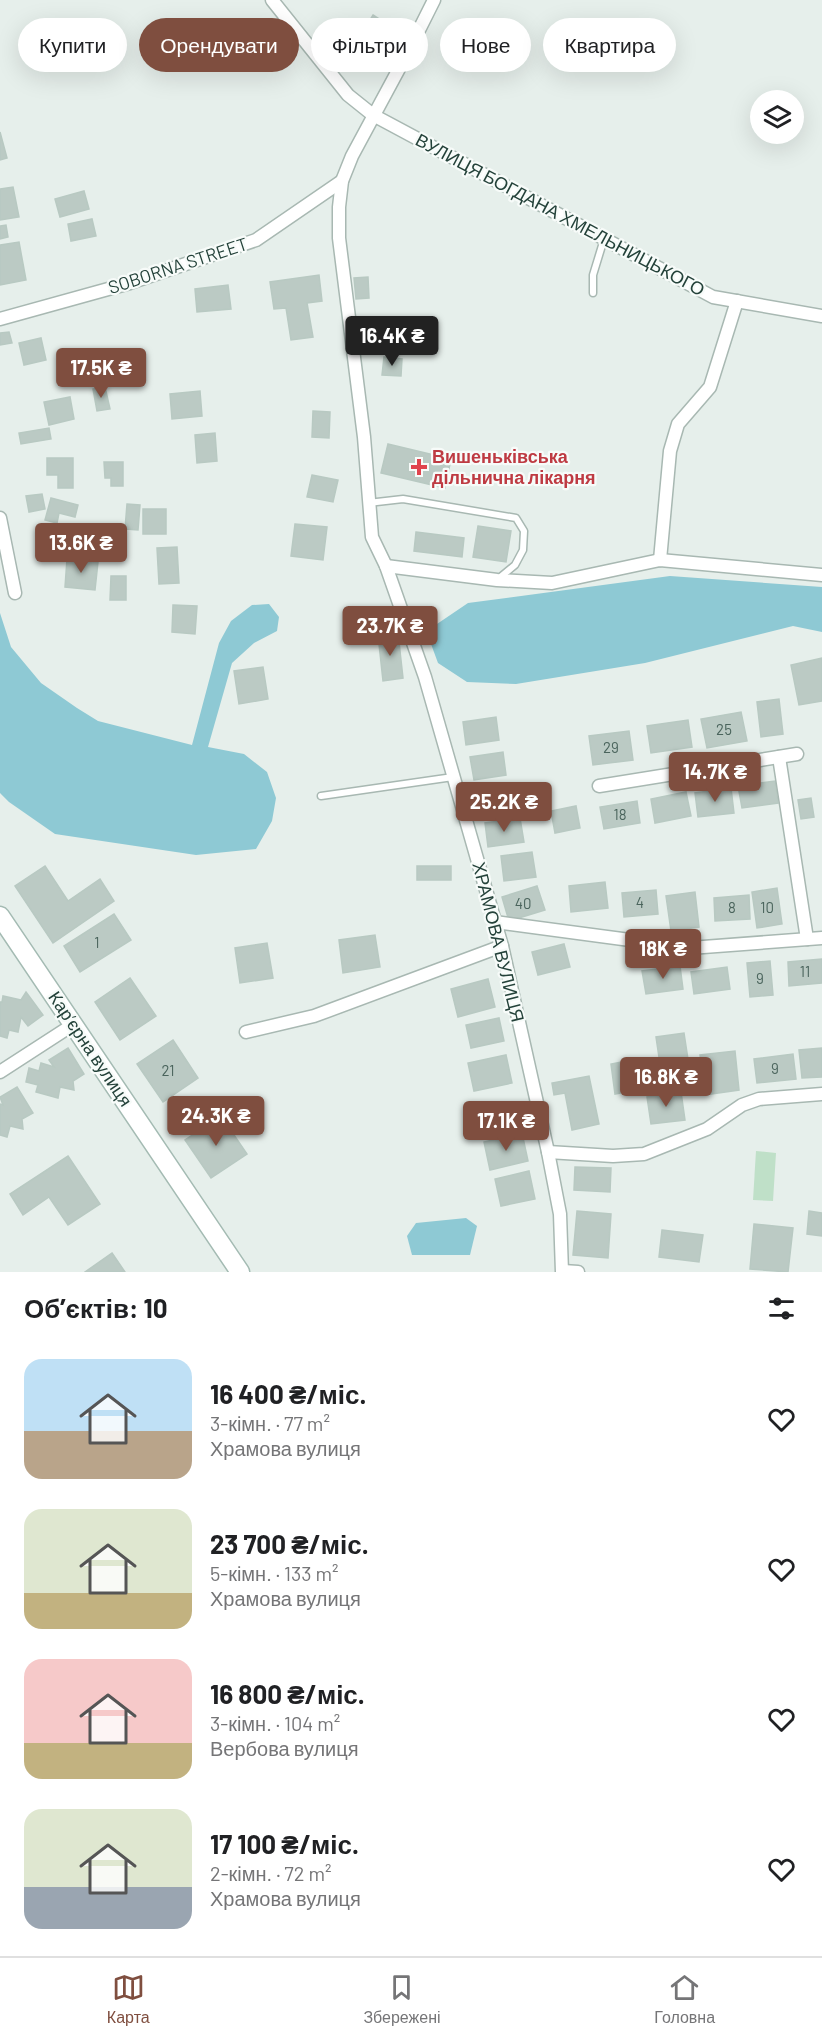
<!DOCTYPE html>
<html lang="uk">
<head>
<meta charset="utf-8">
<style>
	:root { --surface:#fff; --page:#f6f6f6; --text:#202124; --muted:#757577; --line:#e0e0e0; --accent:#7f4e3f }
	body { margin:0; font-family:Barlow,sans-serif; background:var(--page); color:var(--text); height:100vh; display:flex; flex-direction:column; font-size:22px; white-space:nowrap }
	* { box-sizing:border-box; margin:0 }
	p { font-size:20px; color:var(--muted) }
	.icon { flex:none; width:33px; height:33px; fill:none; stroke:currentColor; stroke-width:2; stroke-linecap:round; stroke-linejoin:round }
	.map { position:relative; height:1272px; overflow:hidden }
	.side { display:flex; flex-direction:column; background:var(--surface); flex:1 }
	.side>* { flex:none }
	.hud { position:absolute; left:18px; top:18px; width:786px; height:54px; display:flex; gap:12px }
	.fabs { position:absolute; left:750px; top:90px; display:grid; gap:12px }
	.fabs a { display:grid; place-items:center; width:54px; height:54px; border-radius:50%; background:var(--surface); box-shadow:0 6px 24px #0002; font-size:30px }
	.price { position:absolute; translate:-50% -51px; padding:0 14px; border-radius:6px; background:var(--accent); color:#fff; font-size:20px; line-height:39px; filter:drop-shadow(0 2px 3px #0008) }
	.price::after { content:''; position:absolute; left:50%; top:36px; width:18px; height:14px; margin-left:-9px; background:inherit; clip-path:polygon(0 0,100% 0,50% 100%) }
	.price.on { background:#222; color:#fff }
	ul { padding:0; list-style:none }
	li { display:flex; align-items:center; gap:18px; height:150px; padding:0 24px }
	li span { display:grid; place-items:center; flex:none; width:168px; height:120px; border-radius:18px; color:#555 }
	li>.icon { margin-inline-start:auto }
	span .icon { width:72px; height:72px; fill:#fffc; stroke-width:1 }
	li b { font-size:26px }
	h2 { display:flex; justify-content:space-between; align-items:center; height:72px; padding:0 24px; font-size:26px }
	.pill { padding:0 21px; border-radius:27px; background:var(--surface); box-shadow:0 6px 24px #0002; font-size:21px; line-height:54px }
	.pill.on { background:var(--accent); color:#fff }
	.tab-bar { display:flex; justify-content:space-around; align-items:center; height:84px; border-top:2px solid var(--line); background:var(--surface); font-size:16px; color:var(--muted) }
	.tab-bar a { display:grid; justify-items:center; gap:3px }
	.tab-bar .on { color:var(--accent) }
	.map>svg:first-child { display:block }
</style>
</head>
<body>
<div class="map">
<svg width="822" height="1272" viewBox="0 0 822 1272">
	<rect width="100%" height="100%" fill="#e6efeb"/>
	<path fill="#bfe0c8" d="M756 1151 776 1153 773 1201 753 1200Z"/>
	<g fill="#8ec9d4">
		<path d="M670 576 822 587V632L793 626 645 663 516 684 467 682 438 663 431 644 437 624 468 603Z"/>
		<path d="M269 604 279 617 277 631 254 643 232 663 208 747 244 754 267 772 276 798 272 821 256 849 196 855 55 834 9 802 0 793V613L11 647 41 683 77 708 98 721 192 745 219 643 231 621 252 605Z"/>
		<path d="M466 1218 477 1226 470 1255H412L407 1236 416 1223Z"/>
	</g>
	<g fill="#bbcac4" stroke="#b8c9c2" stroke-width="1.5">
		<path d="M373 15 396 30 377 60 354 46Z"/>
		<path d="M0 132 7 158 0 160Z"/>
		<path d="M13 187 19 217 0 220V189Z"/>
		<path d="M84 191 89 209 60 217 55 199Z"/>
		<path d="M92 219 96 236 71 241 68 224Z"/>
		<path d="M6 225 8 237 0 239V226Z"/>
		<path d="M19 242 26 280 0 285V245Z"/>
		<path d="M319 275 322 301 307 303 313 337 291 340 286 308 274 309 270 282Z"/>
		<path d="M368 277 369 298 356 299 354 278Z"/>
		<path d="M228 285 231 309 197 312 195 289Z"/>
		<path d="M9 332 12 343 0 345V333Z"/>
		<path d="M41 338 46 360 24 365 19 343Z"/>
		<path d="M384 357 402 359 401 376 382 375Z"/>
		<path d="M79 358 83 376 65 380 61 362Z"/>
		<path d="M105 387 110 409 97 411 93 389Z"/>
		<path d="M200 391 202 416 172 419 170 394Z"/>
		<path d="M70 397 74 419 49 425 44 402Z"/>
		<path d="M313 411 330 412 329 438 312 437Z"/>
		<path d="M49 428 51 439 21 444 19 433Z"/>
		<path d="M215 433 217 461 197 463 195 435Z"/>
		<path d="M388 444 451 459 445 488 381 473Z"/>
		<path d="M47 458H73V488H58V475H47Z"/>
		<path d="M104 462H123V486H111V478H105Z"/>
		<path d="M312 475 338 480 333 502 307 497Z"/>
		<path d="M42 494 45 509 29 512 26 496Z"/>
		<path d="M51 498 78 505 75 517 59 513 57 523 45 520Z"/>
		<path d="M127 504 140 505 138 530 125 529Z"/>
		<rect x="143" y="509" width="23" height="25"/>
		<path d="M295 524 327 527 323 560 291 556Z"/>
		<path d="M478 526 511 531 506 562 473 557Z"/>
		<path d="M416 532 464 538 462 557 414 551Z"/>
		<path d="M177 547 179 583 159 584 157 548Z"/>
		<path d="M67 559 98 562 95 590 65 587Z"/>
		<path d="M111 576H126V600H110Z"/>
		<path d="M173 605 197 606 195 634 172 632Z"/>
		<path d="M398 633 403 678 383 681 378 635Z"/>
		<path d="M822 658V701L799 705 791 665Z"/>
		<path d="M263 667 268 699 239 704 234 671Z"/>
		<path d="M779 699 783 734 761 737 757 702Z"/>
		<path d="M741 712 747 741 707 748 701 719Z"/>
		<path d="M496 717 499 740 466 745 463 722Z"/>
		<path d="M688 720 692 747 651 753 647 726Z"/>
		<path d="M629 731 633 760 593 765 589 736Z"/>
		<path d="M503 752 506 775 474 780 470 757Z"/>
		<path d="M775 781 778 803 742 808 738 786Z"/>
		<path d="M515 787 519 808 486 814 482 793Z"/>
		<path d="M731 788 734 813 698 817 695 793Z"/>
		<path d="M686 792 691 816 655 823 651 799Z"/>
		<path d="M811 798 814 817 801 819 798 800Z"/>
		<path d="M637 801 640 823 604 829 600 807Z"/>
		<path d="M576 806 580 828 555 833 551 811Z"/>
		<path d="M520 818 524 842 488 847 485 823Z"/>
		<path d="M532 852 536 877 504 881 501 856Z"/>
		<path d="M45 866 68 901 100 879 114 901 53 943 15 886Z"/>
		<rect x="417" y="866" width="34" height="14"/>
		<path d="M605 882 608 908 571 912 569 886Z"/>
		<path d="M537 886 545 910 509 921 502 897Z"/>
		<path d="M777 888 782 924 757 928 752 892Z"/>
		<path d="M656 890 658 914 624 917 622 893Z"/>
		<path d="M695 892 699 927 671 931 666 896Z"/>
		<path d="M749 895 750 919 715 921 714 898Z"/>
		<path d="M114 914 131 940 80 972 64 946Z"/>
		<path d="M375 935 380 967 343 973 339 940Z"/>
		<path d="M267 943 273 978 240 983 235 948Z"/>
		<path d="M564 944 570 967 538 975 532 952Z"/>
		<path d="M822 959V983L789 986 788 962Z"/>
		<path d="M770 961 773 995 750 997 747 963Z"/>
		<path d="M680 966 683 989 646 994 642 971Z"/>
		<path d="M727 967 730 989 694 994 691 972Z"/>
		<path d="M130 978 156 1016 120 1040 95 1002Z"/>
		<path d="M488 979 495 1007 458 1017 451 989Z"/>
		<path d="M26 992 43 1015 28 1026 21 1017 18 1032 9 1030 7 1038 0 1036V1002H2L3 996 21 1000Z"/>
		<path d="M499 1018 504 1041 471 1048 466 1025Z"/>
		<path d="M684 1033 689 1066 661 1071 656 1037Z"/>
		<path d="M173 1040 198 1078 163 1102 137 1064Z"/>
		<path d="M68 1048 84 1074 73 1081 74 1090 60 1087 58 1098 36 1092 38 1085 26 1082 29 1068 39 1071 41 1063 54 1067 49 1060Z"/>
		<path d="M822 1048V1077L802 1078 799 1050Z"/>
		<path d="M735 1051 739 1090 705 1095 700 1055Z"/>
		<path d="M793 1054 796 1079 757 1083 754 1059Z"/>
		<path d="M506 1055 512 1083 474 1091 468 1063Z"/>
		<path d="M632 1060 637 1090 615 1094 611 1064Z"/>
		<path d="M589 1076 599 1124 572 1130 565 1093 554 1095 552 1083Z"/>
		<path d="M17 1087 33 1113 22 1119 23 1129 10 1126 7 1137 0 1135V1104L3 1105 0 1097Z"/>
		<path d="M681 1092 685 1120 651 1124 647 1097Z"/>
		<path d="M221 1116 247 1154 211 1178 185 1140Z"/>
		<path d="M522 1133 528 1161 490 1170 484 1142Z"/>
		<path d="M68 1156 100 1204 68 1225 49 1197 23 1215 10 1194Z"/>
		<path d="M575 1167 611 1168 610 1192 574 1190Z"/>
		<path d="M529 1171 535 1199 501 1206 495 1179Z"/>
		<path d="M577 1211 611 1214 608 1258 573 1255Z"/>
		<path d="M809 1211 822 1213V1236L807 1234Z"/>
		<path d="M754 1224 793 1228 788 1272 750 1269Z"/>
		<path d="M662 1230 703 1235 699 1262 659 1257Z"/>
		<path d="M112 1253 125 1272H85Z"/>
	</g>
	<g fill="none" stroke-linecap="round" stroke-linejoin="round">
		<g stroke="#a8b8b2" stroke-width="9">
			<g id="lane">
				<path d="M593 293V275L604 239"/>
				<path d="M368 503 403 499 516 518 524 531 523 550 515 565 498 579"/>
				<path d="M321 796 453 777"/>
			</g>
		</g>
		<g stroke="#a8b8b2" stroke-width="15">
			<g id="street">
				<path d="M272 0 348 95 373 115 713 297 822 316"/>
				<path d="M434 0 408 52 352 156 342 181 339 207V238L364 437 372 537 386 566 425 677 502 946 548 1152 560 1214 562 1272"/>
				<path d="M0 319 130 283 256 240 342 181"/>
				<path d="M0 518 15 593"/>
				<path d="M660 560 670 451 678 424 710 387 737 301"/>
				<path d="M386 566 497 580 552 583 660 560 822 575"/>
				<path d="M779 757 807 939"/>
				<path d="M599 786 797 754"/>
				<path d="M495 922 690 948 822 938"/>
				<path d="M246 1032 314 1016 502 946"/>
				<path d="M0 1072 74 1024"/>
				<path d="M548 1152 613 1156 644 1154 707 1129 742 1105 759 1099 822 1094"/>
				<path d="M563 1271 578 1272"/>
			</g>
		</g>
		<g stroke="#a4bbb3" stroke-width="21">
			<path id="secondary" d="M0 916 240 1272"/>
		</g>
		<use href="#lane" stroke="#fff" stroke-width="6"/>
		<use href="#street" stroke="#fff" stroke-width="12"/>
		<use href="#secondary" stroke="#fff" stroke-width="18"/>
	</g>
	<path fill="#e0444e" stroke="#f7fbf9" stroke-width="2" d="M416 458h6v6h6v6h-6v6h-6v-6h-6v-6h6z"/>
	<g text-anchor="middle" stroke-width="4.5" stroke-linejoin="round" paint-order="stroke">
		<g font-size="15" fill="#4a645c">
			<text x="724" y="735">25</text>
			<text x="611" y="753">29</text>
			<text x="620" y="820">18</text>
			<text x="640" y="908">4</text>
			<text x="523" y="909">40</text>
			<text x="732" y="913">8</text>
			<text x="767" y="913">10</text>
			<text x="97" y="948">1</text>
			<text x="805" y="977">11</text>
			<text x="760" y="984">9</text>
			<text x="775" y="1074">9</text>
			<text x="168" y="1076">21</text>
		</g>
		<g font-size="18" fill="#24423a" stroke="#f7fbf9">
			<text transform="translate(560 215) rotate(28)" y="6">ВУЛИЦЯ БОГДАНА ХМЕЛЬНИЦЬКОГО</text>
			<text transform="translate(178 266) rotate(-18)" y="6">SOBORNA STREET</text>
			<text transform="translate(498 942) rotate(76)" y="6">ХРАМОВА ВУЛИЦЯ</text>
			<text transform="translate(90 1049) rotate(56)" y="6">Карʼєрна вулиця</text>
		</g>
		<g font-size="18" font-weight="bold" fill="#be3a42" stroke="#f7fbf9" text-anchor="start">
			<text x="432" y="463">Вишеньківська<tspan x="432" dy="21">дільнична лікарня</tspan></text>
		</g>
	</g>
</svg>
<div class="fabs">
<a><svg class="icon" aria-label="layers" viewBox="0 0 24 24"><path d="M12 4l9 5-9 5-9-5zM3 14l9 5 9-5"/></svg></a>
</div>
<b class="price on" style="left:392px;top:367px">16.4K ₴</b>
<b class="price" style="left:101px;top:399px">17.5K ₴</b>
<b class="price" style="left:81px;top:574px">13.6K ₴</b>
<b class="price" style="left:390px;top:657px">23.7K ₴</b>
<b class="price" style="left:715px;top:803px">14.7K ₴</b>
<b class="price" style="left:504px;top:833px">25.2K ₴</b>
<b class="price" style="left:663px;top:980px">18K ₴</b>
<b class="price" style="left:666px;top:1108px">16.8K ₴</b>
<b class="price" style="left:216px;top:1147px">24.3K ₴</b>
<b class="price" style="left:506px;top:1152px">17.1K ₴</b>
<div class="hud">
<a class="pill">Купити</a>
<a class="pill on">Орендувати</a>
<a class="pill">Фільтри</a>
<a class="pill">Нове</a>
<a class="pill">Квартира</a>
</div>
</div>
<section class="side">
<h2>Об’єктів: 10<svg class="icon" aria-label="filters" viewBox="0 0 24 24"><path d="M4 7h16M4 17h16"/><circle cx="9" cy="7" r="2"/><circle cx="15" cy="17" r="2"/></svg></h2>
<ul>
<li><span style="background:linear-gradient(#bfe0f5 60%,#b9a48a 0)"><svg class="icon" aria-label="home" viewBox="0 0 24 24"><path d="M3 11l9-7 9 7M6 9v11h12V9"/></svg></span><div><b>16 400 ₴/міс.</b><p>3-кімн. · 77 m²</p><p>Храмова вулиця</p></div><svg class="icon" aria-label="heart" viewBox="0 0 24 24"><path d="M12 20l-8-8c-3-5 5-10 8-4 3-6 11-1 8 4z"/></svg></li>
<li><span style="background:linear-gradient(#dfe7d0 70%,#c2b280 0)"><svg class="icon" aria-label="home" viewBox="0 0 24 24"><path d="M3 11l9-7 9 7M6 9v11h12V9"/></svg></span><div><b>23 700 ₴/міс.</b><p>5-кімн. · 133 m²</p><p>Храмова вулиця</p></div><svg class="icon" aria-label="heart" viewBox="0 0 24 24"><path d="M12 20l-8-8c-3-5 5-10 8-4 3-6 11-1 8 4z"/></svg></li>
<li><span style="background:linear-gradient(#f6c9c9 70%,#c2b280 0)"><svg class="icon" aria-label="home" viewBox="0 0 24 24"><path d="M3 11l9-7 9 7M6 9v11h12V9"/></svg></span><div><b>16 800 ₴/міс.</b><p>3-кімн. · 104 m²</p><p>Вербова вулиця</p></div><svg class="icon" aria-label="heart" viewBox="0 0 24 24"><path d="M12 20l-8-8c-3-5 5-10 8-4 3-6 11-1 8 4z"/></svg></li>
<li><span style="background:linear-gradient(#dfe7d0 65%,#9aa5b1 0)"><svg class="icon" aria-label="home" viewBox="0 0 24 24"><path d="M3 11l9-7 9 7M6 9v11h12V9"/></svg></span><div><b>17 100 ₴/міс.</b><p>2-кімн. · 72 m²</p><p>Храмова вулиця</p></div><svg class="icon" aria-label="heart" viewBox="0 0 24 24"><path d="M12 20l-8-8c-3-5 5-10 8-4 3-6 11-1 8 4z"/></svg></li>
</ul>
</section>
<nav class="tab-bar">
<a class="on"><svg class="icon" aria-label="map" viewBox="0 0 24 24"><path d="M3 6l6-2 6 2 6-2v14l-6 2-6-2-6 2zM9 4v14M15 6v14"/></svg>Карта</a>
<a><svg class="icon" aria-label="saved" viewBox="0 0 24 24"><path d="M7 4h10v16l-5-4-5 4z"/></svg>Збережені</a>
<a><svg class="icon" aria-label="home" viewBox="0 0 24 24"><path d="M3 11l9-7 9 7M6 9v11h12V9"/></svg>Головна</a>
</nav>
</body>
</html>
